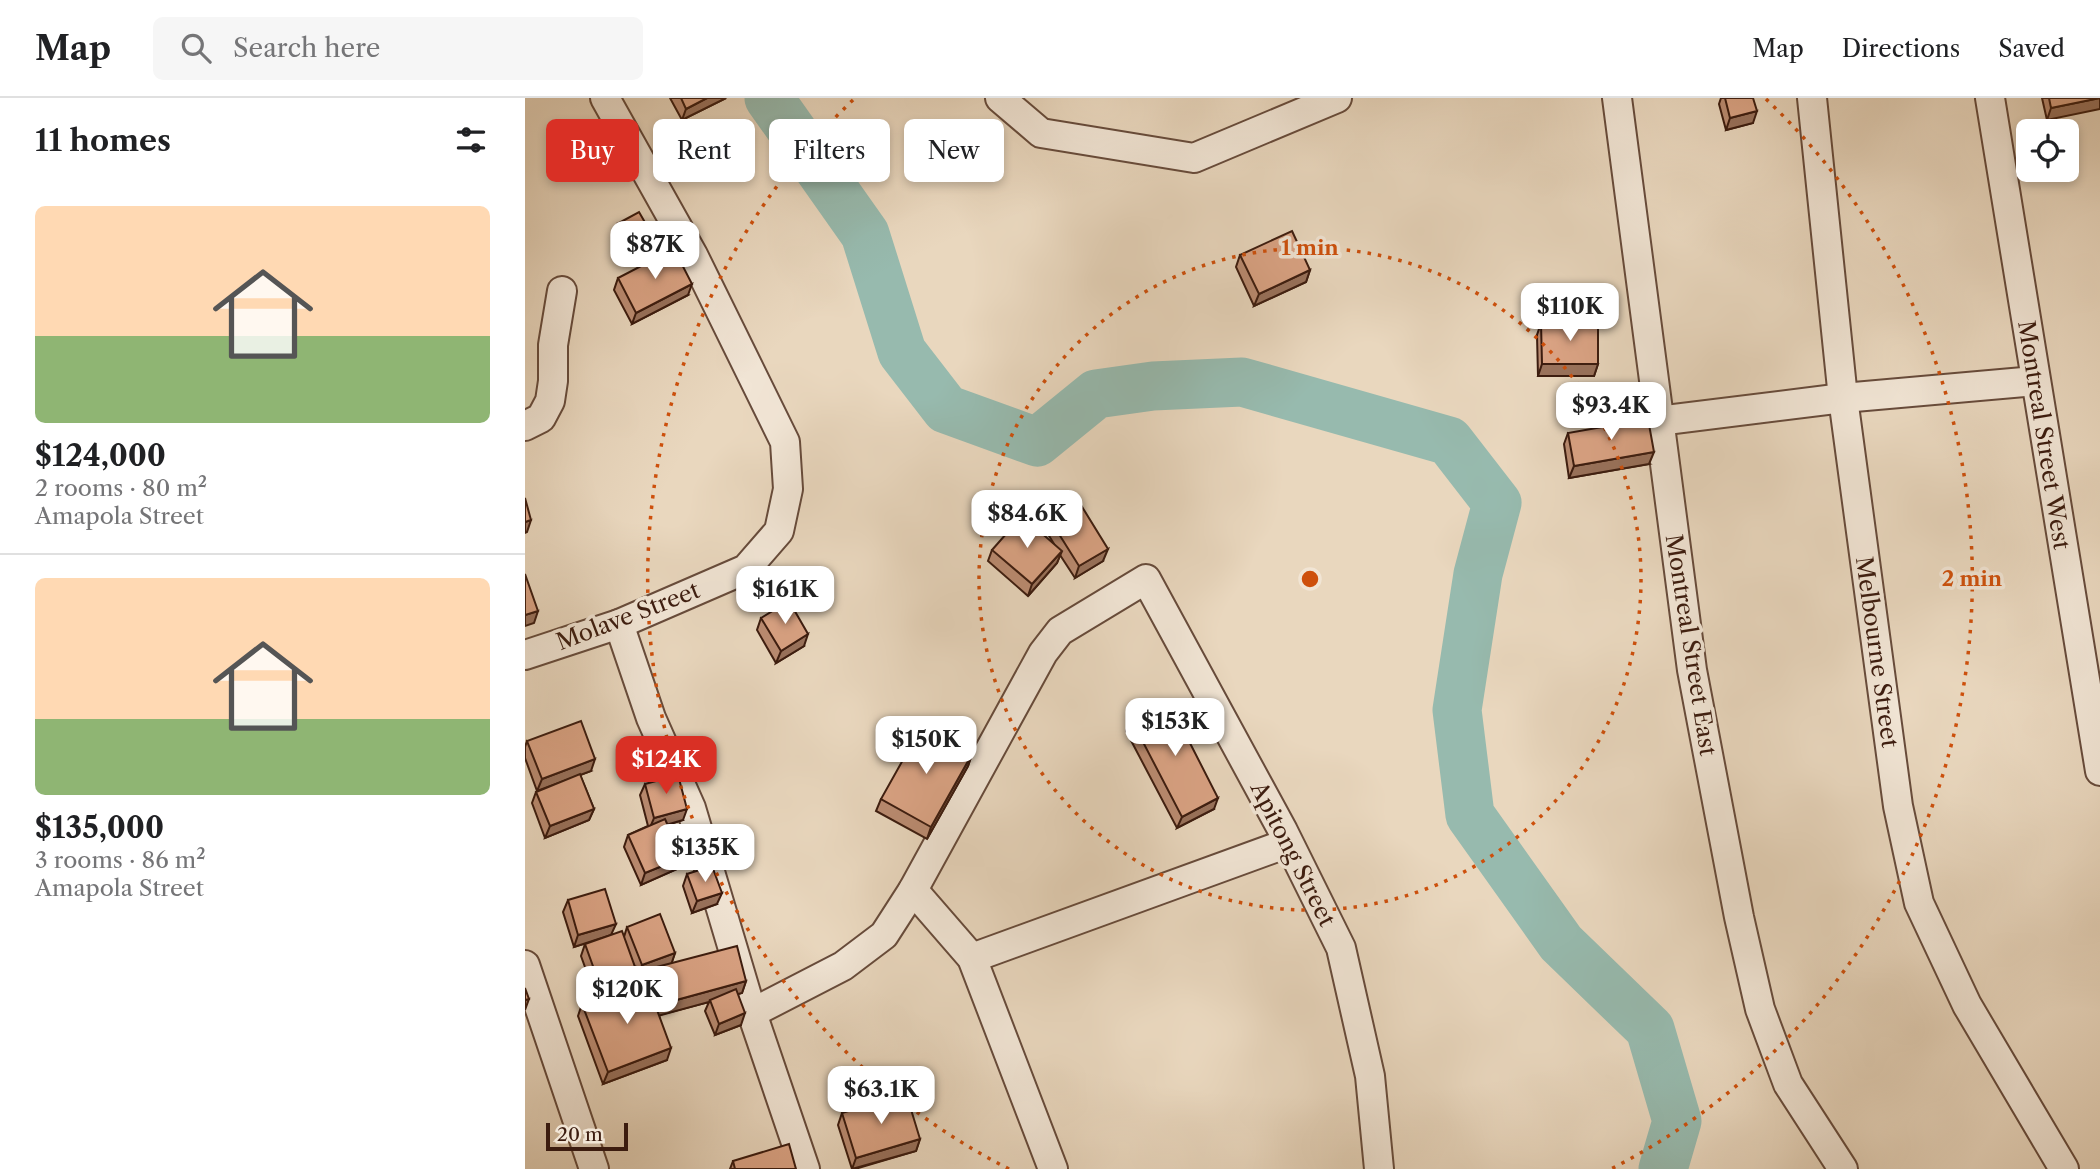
<!DOCTYPE html>
<html lang="en">
<head>
<meta charset="utf-8">
<style>
	:root { --surface:#fff; --page:#f6f6f6; --text:#202124; --muted:#757577; --line:#e0e0e0; --accent:#d93025 }
	body { margin:0; font-family:"Libre Caslon Text",serif; background:var(--page); color:var(--text); height:100vh; display:flex; flex-direction:column; font-size:26px; white-space:nowrap }
	* { box-sizing:border-box; margin:0 }
	p { font-size:23px; color:var(--muted) }
	.icon { flex:none; width:38px; height:38px; fill:none; stroke:currentColor; stroke-width:2; stroke-linecap:round; stroke-linejoin:round }
	.map { position:relative; flex:1; overflow:hidden }
	.side { display:flex; flex-direction:column; background:var(--surface); width:525px }
	.side>* { flex:none }
	.top-card { position:absolute; left:21px; top:21px; width:665px; height:63px; display:flex; gap:14px }
	.controls { position:absolute; left:1491px; top:21px; display:grid; gap:14px }
	.controls a { display:grid; place-items:center; width:63px; height:63px; border-radius:10px; background:var(--surface); box-shadow:0 4px 10px #0003; font-size:35px }
	.scale { position:absolute; left:21px; bottom:18px; width:82px; box-sizing:border-box; padding-left:7px; border:4px solid #3c1c0f; border-top:0; font-size:19px; line-height:24px; white-space:nowrap; color:#3c1c0f; -webkit-text-stroke:5px #f1e5d5; paint-order:stroke }
	.price { position:absolute; translate:-50% -60px; padding:0 16px; border-radius:14px; background:#fff; color:#222; font-size:23px; line-height:46px; filter:drop-shadow(0 2px 4px #0008) }
	.price::after { content:''; position:absolute; left:50%; top:42px; width:21px; height:16px; margin-left:-10px; background:inherit; clip-path:polygon(0 0,100% 0,50% 100%) }
	.price.active { background:var(--accent); color:#fff }
	ul { padding:0; list-style:none }
	li { display:grid; align-content:center; gap:14px; height:371px; padding:0 35px }
	li+li { border-top:2px solid var(--line) }
	li span { display:grid; place-items:center; height:217px; border-radius:10px; color:#555 }
	li>.icon { margin-inline-start:auto }
	span .icon { width:126px; height:126px; fill:#fffc; stroke-width:1 }
	li b { font-size:30px }
	h2 { display:flex; justify-content:space-between; align-items:center; height:84px; padding:0 35px; font-size:30px }
	.pill { padding:0 24px; border-radius:10px; background:var(--surface); box-shadow:0 4px 10px #0003; font-size:24px; line-height:63px }
	.pill.active { background:var(--accent); color:#fff }
	header { display:flex; align-items:center; gap:42px; box-sizing:border-box; height:98px; padding:0 35px; background:var(--surface); border-bottom:2px solid var(--line) }
	header strong { font-size:33px }
	nav { display:flex; gap:38px; margin-inline-start:auto; font-size:24px }
	.search { width:490px; height:63px; background:var(--page); display:flex; align-items:center; gap:18px; box-sizing:border-box; padding:0 24px; border-radius:10px; color:var(--muted); font-size:26px }
	main { display:flex; flex:1; min-height:0 }
	.map>svg:first-child { display:block }
</style>
</head>
<body>
<header>
<strong>Map</strong>
<div class="search"><svg class="icon" aria-label="search" viewBox="0 0 24 24"><circle cx="10" cy="10" r="6"/><path d="M15 15l6 6"/></svg>Search here</div>
<nav><a>Map</a><a>Directions</a><a>Saved</a></nav>
</header>
<main>
<section class="side">
<h2>11 homes<svg class="icon" aria-label="filters" viewBox="0 0 24 24"><path d="M4 7h16M4 17h16"/><circle cx="9" cy="7" r="2"/><circle cx="15" cy="17" r="2"/></svg></h2>
<ul>
<li><span style="background:linear-gradient(#ffd9b3 60%,#8fb573 0)"><svg class="icon" aria-label="home" viewBox="0 0 24 24"><path d="M3 11l9-7 9 7M6 9v11h12V9"/></svg></span><div><b>$124,000</b><p>2 rooms · 80 m²</p><p>Amapola Street</p></div></li>
<li><span style="background:linear-gradient(#ffd9b3 65%,#8fb573 0)"><svg class="icon" aria-label="home" viewBox="0 0 24 24"><path d="M3 11l9-7 9 7M6 9v11h12V9"/></svg></span><div><b>$135,000</b><p>3 rooms · 86 m²</p><p>Amapola Street</p></div></li>
</ul>
</section>
<div class="map">
<svg width="1575" height="1071" viewBox="0 0 1575 1071">
	<rect width="100%" height="100%" fill="#e9d7be"/>
	<filter id="stains"><feTurbulence type="fractalNoise" baseFrequency=".00286" numOctaves="4"/><feColorMatrix values="0 0 0 0 .2 0 0 0 0 .09 0 0 0 0 .02 0 0 0 .5 -.17"/></filter>
	<radialGradient id="worn" r=".72"><stop offset=".6" stop-color="#630" stop-opacity="0"/><stop offset="1" stop-color="#630" stop-opacity=".3"/></radialGradient>
	<g fill="none" stroke-linecap="round" stroke-linejoin="round">
		<path stroke="#97baae" stroke-width="49" d="M244 0 340 136 377 254 421 311 512 344 571 296 628 288 717 284 924 343 972 405 953 476 932 612 945 717 1036 845 1125 931 1152 1023 1138 1071"/>
		<g stroke="#674b3b" stroke-width="32">
			<g id="minor">
				<path d="M475 0 516 35 669 60 812 0"/>
				<path d="M1092 0 1167 572 1214 819 1235 911 1263 986 1318 1071"/>
				<path d="M1287 0 1318 300 1373 708 1394 805 1442 907 1539 1071"/>
				<path d="M1465 0 1575 673"/>
				<path d="M1133 323 1318 300 1510 283"/>
				<path d="M0 328 16 320 25 303 28 283V247L37 193"/>
				<path d="M94 526 126 620 166 710 227 915 280 1071"/>
				<path d="M0 557 94 526 221 471 254 433 263 391 260 344 168 157 80 0"/>
				<path d="M388 792 447 860 528 1071"/>
				<path d="M447 860 763 745"/>
				<path d="M0 867 69 1071"/>
				<path d="M227 915 318 868 359 837 388 792 518 555 535 533 621 481 758 733 816 850 845 978 854 1071"/>
			</g>
		</g>
		<use href="#minor" stroke="#f1e5d5" stroke-width="28"/>
	</g>
	<g fill="#bb8c72" stroke="#3c1c0f" stroke-width="2">
		<path d="M145 0H201L157 22Z"/>
		<path d="M1196 0H1228V25L1201 32 1194 6Z"/>
		<path d="M1517 0H1575L1522 22Z"/>
		<path d="M92 126 129 140 125 152 102 164 88 137Z"/>
		<path d="M715 157 785 172 781 184 729 208 711 169Z"/>
		<path d="M93 180 163 197 107 226 89 192Z"/>
		<path d="M1016 225 1073 266 1069 278H1013L1012 237Z"/>
		<path d="M1043 335 1124 366 1044 380 1039 346Z"/>
		<path d="M522 417 578 463 550 480 535 457 532 465 503 498 463 463 467 452 529 446 518 428Z"/>
		<path d="M236 520 279 548 251 565 232 532Z"/>
		<path d="M606 621 689 711 652 730 601 633Z"/>
		<path d="M2 643 66 673 55 677 69 711 64 722 20 740 7 705 11 694 12 693 0 660V649Z"/>
		<path d="M447 656 443 668 402 741 351 713 356 701Z"/>
		<path d="M120 686 158 722 142 727 152 771 116 787 99 749 103 737 123 728 115 697Z"/>
		<path d="M162 776 192 806 167 815 158 788Z"/>
		<path d="M43 802 87 836 99 839 102 829 150 855 146 866 221 883 217 895 213 896 216 927 190 937 180 913 184 904 134 917 142 962 78 986 53 918 57 906 120 883 123 875 113 879 110 870 106 881 69 894 56 858 60 846 71 842 49 849 38 814Z"/>
		<path d="M317 1015 395 1041 391 1053 330 1071H327L313 1027Z"/>
		<path d="M208 1063 271 1071H205Z"/>
	</g>
	<g fill="#99725c" stroke="#3c1c0f" stroke-width="2">
		<path d="M182 0H201L157 22 161 11Z"/>
		<path d="M1575 0V11L1522 22 1526 10Z"/>
		<path d="M1232 13 1228 25 1201 32 1205 20Z"/>
		<path d="M129 140 125 152 102 164 106 152Z"/>
		<path d="M785 172 781 184 729 208 734 196Z"/>
		<path d="M167 186 163 197 107 226 111 215Z"/>
		<path d="M1017 266H1073L1069 278H1013Z"/>
		<path d="M1129 354 1124 366 1044 380 1049 368Z"/>
		<path d="M6 422 2 434 0 435V424Z"/>
		<path d="M583 451 578 463 550 480 554 468Z"/>
		<path d="M537 453 532 465 503 498 507 486Z"/>
		<path d="M13 513 9 525 0 528V517Z"/>
		<path d="M283 536 279 548 251 565 256 553Z"/>
		<path d="M447 656 443 668 402 741 406 729Z"/>
		<path d="M70 661 66 673 12 693 17 681Z"/>
		<path d="M693 700 689 711 652 730 657 719Z"/>
		<path d="M69 711 64 722 20 740 25 728Z"/>
		<path d="M162 711 158 722 124 732 129 720Z"/>
		<path d="M157 760 152 771 116 787 120 775Z"/>
		<path d="M197 795 192 806 167 815 172 803Z"/>
		<path d="M91 826 86 837 49 849 53 837Z"/>
		<path d="M150 855 146 867 124 871 123 875 113 879 117 867Z"/>
		<path d="M110 869 106 881 69 894 73 882Z"/>
		<path d="M221 883 217 895 185 904V902L184 904 129 919 133 907Z"/>
		<path d="M4 901 0 912V902Z"/>
		<path d="M220 915 216 927 190 937 194 926Z"/>
		<path d="M146 950 142 962 78 986 83 974Z"/>
		<path d="M395 1041 391 1053 327 1071 331 1060Z"/>
	</g>
	<g fill="#daa384" stroke="#3c1c0f" stroke-width="2">
		<path d="M156 0H182L161 11Z"/>
		<path d="M1200 0H1228L1232 13 1205 20Z"/>
		<path d="M1524 0H1575L1526 10Z"/>
		<path d="M114 114 129 140 106 152 92 126Z"/>
		<path d="M767 133 785 172 734 196 715 157Z"/>
		<path d="M149 151 167 186 111 215 93 180Z"/>
		<path d="M1016 225H1073V266H1017Z"/>
		<path d="M1123 321 1129 354 1049 368 1043 335Z"/>
		<path d="M551 399 583 451 554 468 522 417Z"/>
		<path d="M0 400 6 422 0 424Z"/>
		<path d="M497 418 537 453 507 486 467 452Z"/>
		<path d="M0 476 13 513 0 517Z"/>
		<path d="M264 503 283 536 256 553 236 520Z"/>
		<path d="M643 602 693 700 657 719 606 621Z"/>
		<path d="M56 623 70 661 17 681 2 643Z"/>
		<path d="M397 628 447 656 406 729 356 701Z"/>
		<path d="M55 676 69 711 25 728 11 694Z"/>
		<path d="M153 677 162 711 129 720 120 686Z"/>
		<path d="M140 721 157 760 120 775 103 737Z"/>
		<path d="M187 768 197 795 172 803 162 776Z"/>
		<path d="M80 791 91 826 53 837 43 802Z"/>
		<path d="M135 816 150 855 117 867 102 829Z"/>
		<path d="M97 833 110 869 73 882 60 846Z"/>
		<path d="M212 848 221 883 133 907 124 871Z"/>
		<path d="M121 882 146 950 83 974 57 906Z"/>
		<path d="M0 890 4 901 0 902Z"/>
		<path d="M211 891 220 915 194 926 185 902Z"/>
		<path d="M381 995 395 1041 331 1060 317 1015Z"/>
		<path d="M264 1046 271 1071H210L208 1063Z"/>
	</g>
	<g fill="none" stroke="#ce500c" stroke-width="3.5" stroke-dasharray="3.5 7">
		<circle cx="785" cy="481" r="331"/>
		<path d="M484 1071A662 662 0 0 1 329 1M1241 1A662 662 0 0 1 1086 1071"/>
	</g>
	<g text-anchor="middle" stroke-width="7" stroke-linejoin="round" paint-order="stroke">
		<g font-size="23" fill="#3c1c0f" stroke="#f1e5d5">
			<text transform="translate(1519 337) rotate(81)" y="8">Montreal Street West</text>
			<text transform="translate(103 518) rotate(-21)" y="8">Molave Street</text>
			<text transform="translate(1166 547) rotate(81)" y="8">Montreal Street East</text>
			<text transform="translate(1352 554) rotate(82)" y="8">Melbourne Street</text>
			<text transform="translate(768 756) rotate(63)" y="8">Apitong Street</text>
		</g>
	</g>
	<circle cx="785" cy="481" r="10" fill="#ce500c" stroke="#f1e5d5" stroke-width="3.5"/>
	<g font-size="21" text-anchor="middle" font-weight="bold" fill="#ce500c" stroke="#f1e5d5" stroke-width="7" stroke-linejoin="round" paint-order="stroke">
		<text x="785" y="157">1 min</text>
		<text x="1447" y="488">2 min</text>
	</g>
	<rect width="100%" height="100%" filter="url(#stains)"/>
	<rect width="100%" height="100%" fill="url(#worn)"/>
</svg>
<div class="controls">
<a><svg class="icon" aria-label="locate" viewBox="0 0 24 24"><circle cx="12" cy="12" r="6"/><path d="M12 2v4M12 18v4M2 12h4M18 12h4"/></svg></a>
</div>
<div class="scale">20 m</div>
<b class="price" style="left:130px;top:183px">$87K</b>
<b class="price" style="left:1045px;top:245px">$110K</b>
<b class="price" style="left:1086px;top:344px">$93.4K</b>
<b class="price" style="left:502px;top:452px">$84.6K</b>
<b class="price" style="left:260px;top:528px">$161K</b>
<b class="price" style="left:650px;top:660px">$153K</b>
<b class="price" style="left:401px;top:678px">$150K</b>
<b class="price active" style="left:141px;top:698px">$124K</b>
<b class="price" style="left:180px;top:786px">$135K</b>
<b class="price" style="left:102px;top:928px">$120K</b>
<b class="price" style="left:356px;top:1028px">$63.1K</b>
<div class="top-card">
<a class="pill active">Buy</a>
<a class="pill">Rent</a>
<a class="pill">Filters</a>
<a class="pill">New</a>
</div>
</div>
</main>
</body>
</html>
